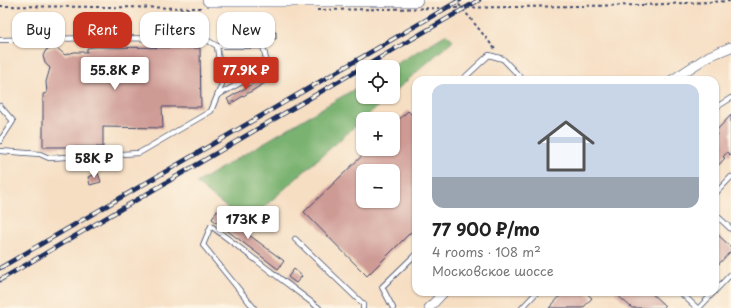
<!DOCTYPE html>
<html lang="en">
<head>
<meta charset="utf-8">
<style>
	:root { --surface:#fff; --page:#f6f6f6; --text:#222; --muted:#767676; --line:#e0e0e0; --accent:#c8321e }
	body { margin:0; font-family:"Playpen Sans",sans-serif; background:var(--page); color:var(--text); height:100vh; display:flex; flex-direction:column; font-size:15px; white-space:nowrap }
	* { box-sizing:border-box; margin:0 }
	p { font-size:13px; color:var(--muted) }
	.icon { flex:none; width:22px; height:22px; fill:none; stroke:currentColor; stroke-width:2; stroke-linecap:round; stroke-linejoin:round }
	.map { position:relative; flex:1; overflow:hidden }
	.panel { position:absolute; left:412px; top:76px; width:307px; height:220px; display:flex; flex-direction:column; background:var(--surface); border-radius:12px; box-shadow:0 1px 3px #0004 }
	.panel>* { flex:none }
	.hud { position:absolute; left:12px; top:12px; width:340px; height:36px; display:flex; gap:8px }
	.controls { position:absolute; left:356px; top:60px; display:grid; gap:8px }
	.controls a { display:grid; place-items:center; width:44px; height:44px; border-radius:8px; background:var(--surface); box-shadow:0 1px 3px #0004; font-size:20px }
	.price { position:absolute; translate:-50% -34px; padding:0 9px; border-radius:4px; background:#fff; color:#222; font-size:13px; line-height:26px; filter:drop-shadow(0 1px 2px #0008) }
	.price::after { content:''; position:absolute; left:50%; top:24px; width:12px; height:9px; margin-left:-6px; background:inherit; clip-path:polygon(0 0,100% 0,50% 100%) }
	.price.on { background:var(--accent); color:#fff }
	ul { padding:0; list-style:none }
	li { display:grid; align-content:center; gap:8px; height:212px; padding:0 20px }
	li+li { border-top:1px solid var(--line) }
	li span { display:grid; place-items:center; height:124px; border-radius:12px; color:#555 }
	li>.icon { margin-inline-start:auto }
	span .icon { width:72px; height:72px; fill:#fffc; stroke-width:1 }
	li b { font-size:17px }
	.tag { padding:0 14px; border-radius:12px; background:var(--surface); box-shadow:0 1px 3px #0004; font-size:14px; line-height:36px }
	.tag.on { background:var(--accent); color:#fff }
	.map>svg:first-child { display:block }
</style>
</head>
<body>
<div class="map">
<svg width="731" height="308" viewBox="0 0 731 308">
	<rect width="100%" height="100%" fill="#fcf5e5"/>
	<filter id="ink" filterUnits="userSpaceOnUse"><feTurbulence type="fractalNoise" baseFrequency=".025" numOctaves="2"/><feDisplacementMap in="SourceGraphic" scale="8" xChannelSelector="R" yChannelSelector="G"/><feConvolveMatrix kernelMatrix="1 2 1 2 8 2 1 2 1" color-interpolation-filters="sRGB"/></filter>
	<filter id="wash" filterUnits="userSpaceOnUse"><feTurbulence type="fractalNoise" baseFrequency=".012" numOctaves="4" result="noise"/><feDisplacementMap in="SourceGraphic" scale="16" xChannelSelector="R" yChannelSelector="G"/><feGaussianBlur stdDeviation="0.9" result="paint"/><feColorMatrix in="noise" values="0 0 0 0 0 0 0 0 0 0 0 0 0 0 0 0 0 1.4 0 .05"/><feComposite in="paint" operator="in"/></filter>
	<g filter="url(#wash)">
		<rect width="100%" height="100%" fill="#f6dec3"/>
		<g fill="#7ab271" stroke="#4a7068">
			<path d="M447 34 453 40 393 93V67H391Z"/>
			<path d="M363 84V97H388L246 223 196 183Z"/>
		</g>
		<g id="blocks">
			<g fill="#ce9a94" fill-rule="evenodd">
				<path d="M276 32V39L223 40V33Z"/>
				<path d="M56 47 65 55 74 52H87V48L95 47 200 48 201 107H162L163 128 103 127V147H43V94L47 93 46 82 50 68 45 63 43 56 46 50Z"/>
				<path d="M262 78 265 83 230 104 227 99Z"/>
				<path d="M408 111 416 119V227L367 276 304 212 369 149H393V125ZM363 171H393V201H363Z"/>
				<path d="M731 115V153L730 155 727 152 723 157 725 158 715 169V136L717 135 715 132Z"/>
				<path d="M98 173 101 182 90 185 88 177Z"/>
				<path d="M217 211 284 261 278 269 212 219Z"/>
				<path d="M715 232 731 247V251L715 268Z"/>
				<path d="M294 269 302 276 296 283 288 277Z"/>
				<path d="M564 292H585L592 298 583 308H549Z"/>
				<path d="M614 292H650L665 306 663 308H632Z"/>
			</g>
		</g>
	</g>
	<g filter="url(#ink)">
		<use href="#blocks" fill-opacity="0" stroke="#3c496d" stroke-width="1"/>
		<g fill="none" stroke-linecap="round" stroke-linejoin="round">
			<g stroke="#3c496d" stroke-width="6">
				<g id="service">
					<path d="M0 40 95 38 205 39 217 46 222 84 211 111 139 153 49 158 40 154 0 151"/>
					<path d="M217 46H263L268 68 218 95"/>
					<path d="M462 80 489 55 503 59 523 80"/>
					<path d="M0 106 13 121 0 141"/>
					<path d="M715 108 731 98"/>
					<path d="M715 194 731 177"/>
					<path d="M715 214 731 229"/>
					<path d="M295 239 363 304V308"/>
					<path d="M715 291 731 274"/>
					<path d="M680 292 697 308"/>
					<path d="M254 308 203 245 211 226 319 308"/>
					<path d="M393 308 382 287 416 254"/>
					<path d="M522 308 537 292"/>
					<path d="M699 308 714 292"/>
				</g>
			</g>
			<g stroke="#3c496d" stroke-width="10">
				<g id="minor">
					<path d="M672 80 709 56 731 47"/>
					<path d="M429 308 444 292"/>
				</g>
			</g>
			<g stroke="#3c496d" stroke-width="14">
				<path id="secondary" d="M209 0H416"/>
			</g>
			<g stroke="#3c496d" stroke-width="2" stroke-dasharray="3 3" stroke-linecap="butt">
				<path d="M455 0C469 16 481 32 495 49"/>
				<path d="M643 5 731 1"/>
				<path d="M0 6 201 8"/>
			</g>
			<use href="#service" stroke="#fff" stroke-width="4.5"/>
			<use href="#minor" stroke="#fff" stroke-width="9"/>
			<use href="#secondary" stroke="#fff" stroke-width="13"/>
			<g stroke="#1b2f5e" stroke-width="4.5">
				<g id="rail">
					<path d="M364 67 479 0"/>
					<path d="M0 268 460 0"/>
					<path d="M0 280 363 67"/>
				</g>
			</g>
			<use href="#rail" stroke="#fcf5e5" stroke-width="3" stroke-dasharray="9" stroke-linecap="butt"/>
			<path stroke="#3c496d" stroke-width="2" stroke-dasharray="3 3" stroke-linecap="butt" d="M317 10 643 5"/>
		</g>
	</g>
</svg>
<div class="controls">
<a><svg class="icon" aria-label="locate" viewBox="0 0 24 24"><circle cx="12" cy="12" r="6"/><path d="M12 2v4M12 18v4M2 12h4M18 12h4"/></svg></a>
<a>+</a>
<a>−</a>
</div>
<b class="price" style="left:115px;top:91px">55.8K ₽</b>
<b class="price on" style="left:246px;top:91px">77.9K ₽</b>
<b class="price" style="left:94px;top:179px">58K ₽</b>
<b class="price" style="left:248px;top:240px">173K ₽</b>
<div class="hud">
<a class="tag">Buy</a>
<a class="tag on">Rent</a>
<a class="tag">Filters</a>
<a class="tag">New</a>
</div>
<section class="panel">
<ul>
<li><span style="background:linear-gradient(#c9d6e8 75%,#9aa5b1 0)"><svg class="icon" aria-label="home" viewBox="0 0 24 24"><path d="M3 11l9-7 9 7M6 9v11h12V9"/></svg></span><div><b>77 900 ₽/mo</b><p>4 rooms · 108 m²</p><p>Московское шоссе</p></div></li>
</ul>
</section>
</div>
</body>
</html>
